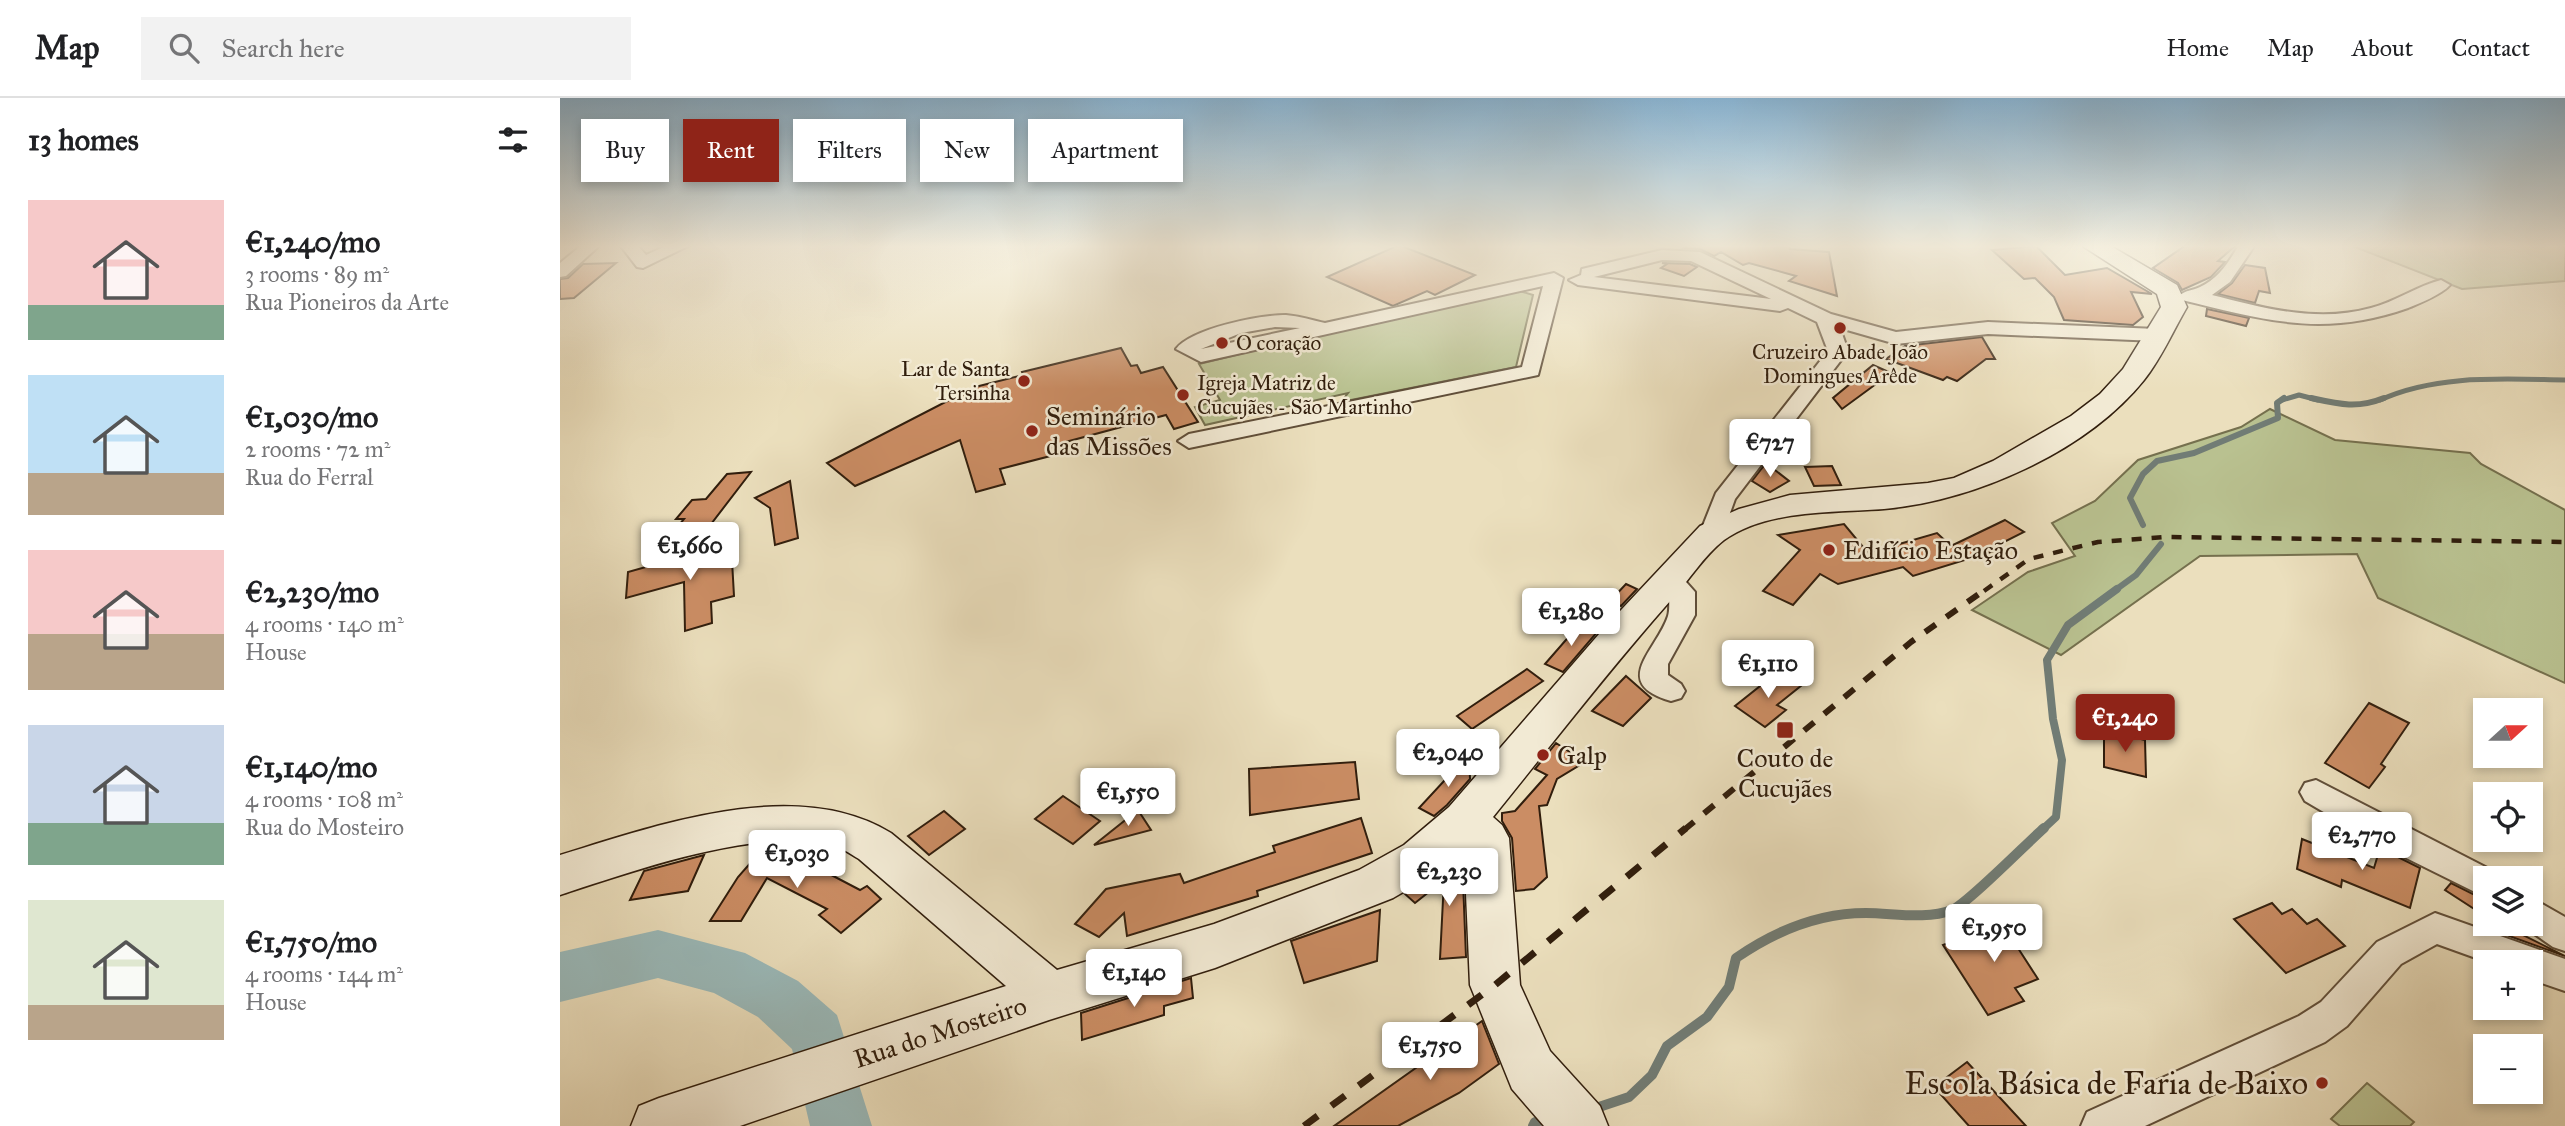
<!DOCTYPE html>
<html lang="en">
<head>
<meta charset="utf-8">
<style>
	:root { --surface:#fff; --page:#f2f2f2; --text:#202124; --muted:#757577; --line:#e0e0e0; --accent:#8f2418 }
	body { margin:0; font-family:"IM FELL Great Primer",serif; background:var(--page); color:var(--text); height:100vh; display:flex; flex-direction:column; font-size:26px; white-space:nowrap }
	* { box-sizing:border-box; margin:0 }
	p { font-size:23px; color:var(--muted) }
	.icon { flex:none; width:38px; height:38px; fill:none; stroke:currentColor; stroke-width:2; stroke-linecap:round; stroke-linejoin:round }
	.map { position:relative; flex:1; overflow:hidden }
	.details { display:flex; flex-direction:column; background:var(--surface); width:560px }
	.details>* { flex:none }
	.guide { position:absolute; left:21px; top:21px; width:665px; height:63px; display:flex; gap:14px }
	.needle { width:46px; rotate:69deg }
	.controls { position:absolute; left:1913px; top:600px; display:grid; gap:14px }
	.controls a { display:grid; place-items:center; width:70px; height:70px; border-radius:0px; background:var(--surface); box-shadow:0 4px 10px #0003; font-size:35px }
	.price { position:absolute; translate:-50% -60px; padding:0 16px; border-radius:7px; background:#fff; color:#222; font-size:23px; line-height:46px; filter:drop-shadow(0 2px 4px #0008) }
	.price::after { content:''; position:absolute; left:50%; top:42px; width:21px; height:16px; margin-left:-10px; background:inherit; clip-path:polygon(0 0,100% 0,50% 100%) }
	.price.on { background:var(--accent); color:#fff }
	ul { padding:0; list-style:none }
	li { display:flex; align-items:center; gap:21px; height:175px; padding:0 28px }
	li span { display:grid; place-items:center; flex:none; width:196px; height:140px; border-radius:0px; color:#555 }
	li>.icon { margin-inline-start:auto }
	span .icon { width:84px; height:84px; fill:#fffc; stroke-width:1 }
	li b { font-size:30px }
	h2 { display:flex; justify-content:space-between; align-items:center; height:84px; padding:0 28px; font-size:30px }
	.tag { padding:0 24px; border-radius:0px; background:var(--surface); box-shadow:0 4px 10px #0003; font-size:24px; line-height:63px }
	.tag.on { background:var(--accent); color:#fff }
	header { display:flex; align-items:center; gap:42px; box-sizing:border-box; height:98px; padding:0 35px; background:var(--surface); border-bottom:2px solid var(--line) }
	header strong { font-size:33px }
	nav { display:flex; gap:38px; margin-inline-start:auto; font-size:24px }
	.search { width:490px; height:63px; background:var(--page); display:flex; align-items:center; gap:18px; box-sizing:border-box; padding:0 24px; border-radius:0px; color:var(--muted); font-size:26px }
	main { display:flex; flex:1; min-height:0 }
	.map>svg:first-child { display:block }
</style>
</head>
<body>
<header>
<strong>Map</strong>
<div class="search"><svg class="icon" aria-label="search" viewBox="0 0 24 24"><circle cx="10" cy="10" r="6"/><path d="M15 15l6 6"/></svg>Search here</div>
<nav><a>Home</a><a>Map</a><a>About</a><a>Contact</a></nav>
</header>
<main>
<section class="details">
<h2>13 homes<svg class="icon" aria-label="filters" viewBox="0 0 24 24"><path d="M4 7h16M4 17h16"/><circle cx="9" cy="7" r="2"/><circle cx="15" cy="17" r="2"/></svg></h2>
<ul>
<li><span style="background:linear-gradient(#f6c9c9 75%,#7fa58c 0)"><svg class="icon" aria-label="home" viewBox="0 0 24 24"><path d="M3 11l9-7 9 7M6 9v11h12V9"/></svg></span><div><b>€1,240/mo</b><p>3 rooms · 89 m²</p><p>Rua Pioneiros da Arte</p></div></li>
<li><span style="background:linear-gradient(#bfe0f5 70%,#b9a48a 0)"><svg class="icon" aria-label="home" viewBox="0 0 24 24"><path d="M3 11l9-7 9 7M6 9v11h12V9"/></svg></span><div><b>€1,030/mo</b><p>2 rooms · 72 m²</p><p>Rua do Ferral</p></div></li>
<li><span style="background:linear-gradient(#f6c9c9 60%,#b9a48a 0)"><svg class="icon" aria-label="home" viewBox="0 0 24 24"><path d="M3 11l9-7 9 7M6 9v11h12V9"/></svg></span><div><b>€2,230/mo</b><p>4 rooms · 140 m²</p><p>House</p></div></li>
<li><span style="background:linear-gradient(#c9d6e8 70%,#7fa58c 0)"><svg class="icon" aria-label="home" viewBox="0 0 24 24"><path d="M3 11l9-7 9 7M6 9v11h12V9"/></svg></span><div><b>€1,140/mo</b><p>4 rooms · 108 m²</p><p>Rua do Mosteiro</p></div></li>
<li><span style="background:linear-gradient(#dfe7d0 75%,#b9a48a 0)"><svg class="icon" aria-label="home" viewBox="0 0 24 24"><path d="M3 11l9-7 9 7M6 9v11h12V9"/></svg></span><div><b>€1,750/mo</b><p>4 rooms · 144 m²</p><p>House</p></div></li>
</ul>
</section>
<div class="map">
<svg width="2005" height="1028" viewBox="0 0 2005 1028">
	<rect width="100%" height="100%" fill="#ebdfbd"/>
	<filter id="stains"><feTurbulence type="fractalNoise" baseFrequency=".00286" numOctaves="4"/><feColorMatrix values="0 0 0 0 .2 0 0 0 0 .09 0 0 0 0 .02 0 0 0 .5 -.17"/></filter>
	<radialGradient id="worn" r=".72"><stop offset=".6" stop-color="#630" stop-opacity="0"/><stop offset="1" stop-color="#630" stop-opacity=".3"/></radialGradient>
	<g fill="#b9c190" stroke="#75704e" stroke-width="2">
		<path d="M1790 147H2005V183L1902 191Z"/>
		<path d="M960 193 973 197 956 269 781 304 788 295 645 327 635 309 660 302 639 266 786 230Z"/>
		<path d="M1710 311 1775 342 1910 355 1921 366 2005 412V585L1818 500 1797 456 1640 458 1501 557 1412 512 1468 474 1515 458 1492 425 1535 403 1578 362 1681 329Z"/>
		<path d="M1807 985 1854 1024 1850 1028H1780L1771 1021Z"/>
	</g>
	<g fill="none" stroke-linecap="round" stroke-linejoin="round">
		<g stroke="#717c75" stroke-width="5">
			<path d="M1722 302 1739 297 1758 302"/>
			<path d="M1820 302C1877 276 1943 281 2005 282"/>
		</g>
		<g stroke="#717c75" stroke-width="6">
			<path d="M1751 300C1778 306 1797 311 1824 300"/>
			<path d="M1583 427 1570 400 1583 376 1597 363 1634 355 1718 320 1717 305 1724 300"/>
			<path d="M1554 493 1576 477 1601 446"/>
		</g>
		<path stroke="#717c75" stroke-width="8" d="M1482 732 1496 719 1502 662 1493 621 1487 562 1508 527 1557 491"/>
		<g stroke="#717c75" stroke-width="10">
			<path d="M1033 1011 1069 999 1092 977 1107 948 1147 919 1169 889 1176 860C1215 833 1258 815 1306 815 1333 815 1366 822 1392 812 1407 806 1467 745 1484 730"/>
			<path d="M973 1028 975 1024 988 1021"/>
		</g>
		<path fill="#9bbaba" fill-rule="evenodd" d="M98 832 185 855 238 883 277 917 312 1028H250L232 951 198 919 154 895 98 880 0 904V854Z"/>
	</g>
	<g fill="#cb8d64" stroke="#311e0d" stroke-width="2">
		<path d="M839 147 915 177 875 197 867 193 833 208 767 179Z"/>
		<path d="M1129 147H1230V151L1269 154 1277 198 1229 183 1236 178 1189 165 1183 167 1161 154 1154 158 1140 151 1124 150Z"/>
		<path d="M1626 147H1676L1658 163 1665 164 1651 179 1622 192 1618 185 1593 170Z"/>
		<path d="M1476 148 1505 177 1547 170 1592 196 1571 194 1583 219 1573 227 1504 222 1494 199 1475 180 1464 181 1432 152Z"/>
		<path d="M56 165 14 200 0 201V181L8 180 23 166Z"/>
		<path d="M1102 165 1130 166 1137 169 1124 178 1101 170 1107 166Z"/>
		<path d="M1685 167 1705 170 1710 195 1699 193 1695 205 1658 196 1672 185Z"/>
		<path d="M1647 211 1680 218 1689 220 1686 228 1646 218Z"/>
		<path d="M1422 239 1435 261H1426L1397 283 1387 279 1383 282 1326 261 1345 248Z"/>
		<path d="M561 250 571 268 577 267 581 275 603 269 638 324 614 331 606 317 502 345 506 354 440 371 445 386 416 394 400 342 295 388 267 365 397 298 416 294 415 289 463 277 462 274Z"/>
		<path d="M1313 267 1331 275 1282 311 1273 300Z"/>
		<path d="M1206 365 1229 383 1210 394 1192 383Z"/>
		<path d="M1272 368 1281 387 1254 388 1245 369Z"/>
		<path d="M191 374 148 430 115 432 124 421H116L132 402 146 401 167 376Z"/>
		<path d="M230 383 238 440 215 447 210 410 195 400Z"/>
		<path d="M1445 422 1464 434 1430 451 1434 453 1353 478 1343 469 1278 486 1260 476 1233 507 1203 493 1240 452 1218 437 1284 426 1308 455 1377 435 1391 448Z"/>
		<path d="M171 445 174 498 151 504 152 525 125 533 124 484 66 500 68 474Z"/>
		<path d="M1066 486 1077 491 1061 508 1050 503Z"/>
		<path d="M1018 528 1039 532 1003 574 985 566Z"/>
		<path d="M967 571 983 583 912 631 897 618Z"/>
		<path d="M1227 577 1242 587 1217 607 1226 612 1205 629 1175 608 1209 581 1217 585Z"/>
		<path d="M1066 578 1091 600 1063 628 1032 613Z"/>
		<path d="M1809 605 1849 625 1821 666 1825 669 1809 690 1765 665Z"/>
		<path d="M1544 632 1585 642 1586 679 1544 669Z"/>
		<path d="M996 645 1025 664 997 681 987 707 979 708 987 779 974 791 956 793 952 740 942 723V715L955 713 987 677 975 671Z"/>
		<path d="M909 656 910 681 887 707 874 718 859 710Z"/>
		<path d="M795 664 799 701 690 717 689 671Z"/>
		<path d="M503 698 540 723 513 746 475 721Z"/>
		<path d="M578 712 591 732 534 747Z"/>
		<path d="M384 713 405 731 369 757 348 738Z"/>
		<path d="M801 720 812 755 697 793 698 798 567 838 564 815 539 839 515 826 546 791 620 776 624 785 715 754 713 748Z"/>
		<path d="M1742 741 1814 770 1820 750 1860 770 1850 810 1782 782 1781 789 1737 771Z"/>
		<path d="M200 754 239 760 300 792 307 788 321 801 281 835 259 817 267 811 207 780 181 823H150L178 779Z"/>
		<path d="M144 757 128 793 70 802 84 773Z"/>
		<path d="M899 758H902L906 859 880 861 884 782 855 805 845 796 877 777Z"/>
		<path d="M1891 785 1925 802V818L1885 792Z"/>
		<path d="M1712 805 1722 816 1732 811 1747 826 1757 821 1785 848 1726 875 1674 821Z"/>
		<path d="M820 812 817 863 744 885 731 843Z"/>
		<path d="M1453 820 1472 840 1456 847 1478 881 1455 890 1464 903 1428 917 1383 847Z"/>
		<path d="M1927 826H1941L2005 858 1927 830Z"/>
		<path d="M631 880 633 900 604 908V917L522 942 521 915Z"/>
		<path d="M922 923 939 966 899 995 838 1028H774Z"/>
		<path d="M1407 964 1466 1028H1409L1374 989Z"/>
	</g>
	<g fill="none" stroke-linecap="round" stroke-linejoin="round">
		<g stroke="#604e39" stroke-width="4">
			<g id="street">
				<path d="M22 147H40L6 178 0 179V165Z"/>
				<path d="M60 147H77L86 157 108 147H130L83 170 77 169Z"/>
				<path d="M1679 147H1695L1670 184 1652 197C1703 210 1758 225 1811 210 1835 204 1857 188 1881 182L1890 187C1881 197 1860 205 1848 210 1763 240 1705 222 1622 202L1619 198C1625 192 1632 193 1640 189 1658 181 1669 164 1679 147Z"/>
				<path d="M1102 152 1140 154 1271 216 1336 234 1428 224 1597 231 1606 237 1597 243 1428 236 1336 246 1280 230 1288 253 1175 401 1161 440H1143L1140 435 1156 395 1268 253 1257 224 1228 210 1220 213 1018 187 1009 182 1021 177 1022 171ZM1102 162 1131 163 1211 201 1034 179Z"/>
				<path d="M994 175 1003 180 978 277 629 350 618 343 629 336 962 269 983 188 641 264 616 251C632 230 701 217 726 217 739 218 752 222 765 225ZM715 229 740 230 641 251 681 235Z"/>
				<path d="M1110 474 1119 476 1135 494V517L1108 566V577L1121 586 1125 593 1121 600 1111 603C1049 585 1097 552 1108 518 1110 512 1109 503 1109 496L1097 482 1101 476Z"/>
				<path d="M1756 682 1937 775 1940 780H1925V799L1818 746 1745 703 1740 694 1745 685Z"/>
				<path d="M1970 799 2005 819V853L1993 849 1960 826H1970Z"/>
				<path d="M1875 815 2005 861V893L1970 881V864H1927L1877 846 1841 866 1787 928 1765 944 1585 1028H1521L1527 1014 1739 918 1761 904 1817 844Z"/>
			</g>
		</g>
		<g stroke="#311e0d" stroke-width="3">
			<path id="secondary" d="M1521 147H1549L1617 187 1627 209C1613 233 1601 261 1584 282 1526 354 1414 403 1324 411 1273 415 1208 411 1164 442 1144 457 1128 484 1111 502 1049 572 992 646 933 719L942 727 949 740 960 887 990 953 1040 1008 1048 1028H984L952 991 910 887 904 750 876 775 833 800 655 870 489 922 180 1028H71L79 1008 99 1000 446 888 299 761C290 756 280 748 270 746 194 730 73 773 0 797V757C98 727 236 677 331 735L497 872 654 826 799 772 844 747 889 709 1046 528 1140 428 1179 411 1230 397 1368 385 1394 380 1433 363 1511 318 1540 296 1563 271 1601 209 1597 196Z"/>
		</g>
		<use href="#street" fill="#f2ead4" fill-rule="evenodd"/>
		<use href="#secondary" fill="#f2ead4" fill-rule="evenodd"/>
		<path stroke="#311e0d" stroke-width="4.5" stroke-dasharray="10 10" stroke-linecap="butt" d="M1424 493 1469 461 1538 444 1605 439 2005 444"/>
		<path stroke="#311e0d" stroke-width="6" stroke-dasharray="13 13" stroke-linecap="butt" d="M1124 732 1351 544 1426 491"/>
		<path stroke="#311e0d" stroke-width="7" stroke-dasharray="17 17" stroke-linecap="butt" d="M744 1028 935 887 1126 730"/>
	</g>
	<linearGradient id="sky" x2="0" y2="1"><stop stop-color="#89b6d6"/><stop offset="0.51" stop-color="#f6f1e1"/><stop offset="1" stop-color="#f6f1e1" stop-opacity="0"/></linearGradient>
	<rect width="2005" height="291" fill="url(#sky)"/>
	<g fill="#8f2418" stroke="#f2ead4" stroke-width="2.5">
		<circle cx="1280" cy="230" r="7"/>
		<circle cx="662" cy="245" r="7"/>
		<circle cx="464" cy="283" r="7"/>
		<circle cx="623" cy="297" r="7"/>
		<circle cx="472" cy="333" r="7"/>
		<circle cx="1269" cy="452" r="7"/>
		<rect x="1216" y="623" width="18" height="18" rx="3.5"/>
		<circle cx="983" cy="657" r="7"/>
		<circle cx="1762" cy="985" r="7"/>
	</g>
	<g text-anchor="middle" stroke-width="5" stroke-linejoin="round" paint-order="stroke">
		<g font-size="21" fill="#311e0d" stroke="#f2ead4" text-anchor="start">
			<text x="676" y="252">O coração</text>
			<text x="1280" y="261" text-anchor="middle">Cruzeiro Abade João<tspan x="1280" dy="24">Domingues Arêde</tspan></text>
			<text x="450" y="278" text-anchor="end">Lar de Santa<tspan x="450" dy="24">Tersinha</tspan></text>
			<text x="637" y="292">Igreja Matriz de<tspan x="637" dy="24">Cucujães - São Martinho</tspan></text>
		</g>
		<g font-size="26" fill="#311e0d" stroke="#f2ead4" text-anchor="start">
			<text x="486" y="327">Seminário<tspan x="486" dy="30">das Missões</tspan></text>
			<text x="1283" y="461">Edifício Estação</text>
			<text x="997" y="666">Galp</text>
			<text x="1225" y="669" text-anchor="middle">Couto de<tspan x="1225" dy="30">Cucujães</tspan></text>
		</g>
		<g font-size="26" fill="#311e0d" stroke="#f2ead4">
			<text transform="translate(380 934) rotate(-18)" y="9">Rua do Mosteiro</text>
		</g>
		<g font-size="32" fill="#311e0d" stroke="#f2ead4" text-anchor="end">
			<text x="1748" y="996">Escola Básica de Faria de Baixo</text>
		</g>
	</g>
	<rect width="100%" height="100%" filter="url(#stains)"/>
	<rect width="100%" height="100%" fill="url(#worn)"/>
</svg>
<div class="controls">
<a><svg class="needle" viewBox="-14 -14 28 28"><path d="M0-13l5 13h-10z" fill="#e53935"/><path d="M0 13l5-13h-10z" fill="#757577"/></svg></a>
<a><svg class="icon" aria-label="locate" viewBox="0 0 24 24"><circle cx="12" cy="12" r="6"/><path d="M12 2v4M12 18v4M2 12h4M18 12h4"/></svg></a>
<a><svg class="icon" aria-label="layers" viewBox="0 0 24 24"><path d="M12 4l9 5-9 5-9-5zM3 14l9 5 9-5"/></svg></a>
<a>+</a>
<a>−</a>
</div>
<b class="price" style="left:1210px;top:381px">€727</b>
<b class="price" style="left:130px;top:484px">€1,660</b>
<b class="price" style="left:1011px;top:550px">€1,280</b>
<b class="price" style="left:1208px;top:602px">€1,110</b>
<b class="price on" style="left:1565px;top:656px">€1,240</b>
<b class="price" style="left:888px;top:691px">€2,040</b>
<b class="price" style="left:568px;top:730px">€1,550</b>
<b class="price" style="left:1802px;top:774px">€2,770</b>
<b class="price" style="left:237px;top:792px">€1,030</b>
<b class="price" style="left:889px;top:810px">€2,230</b>
<b class="price" style="left:1434px;top:866px">€1,950</b>
<b class="price" style="left:574px;top:911px">€1,140</b>
<b class="price" style="left:870px;top:984px">€1,750</b>
<div class="guide">
<a class="tag">Buy</a>
<a class="tag on">Rent</a>
<a class="tag">Filters</a>
<a class="tag">New</a>
<a class="tag">Apartment</a>
</div>
</div>
</main>
</body>
</html>
